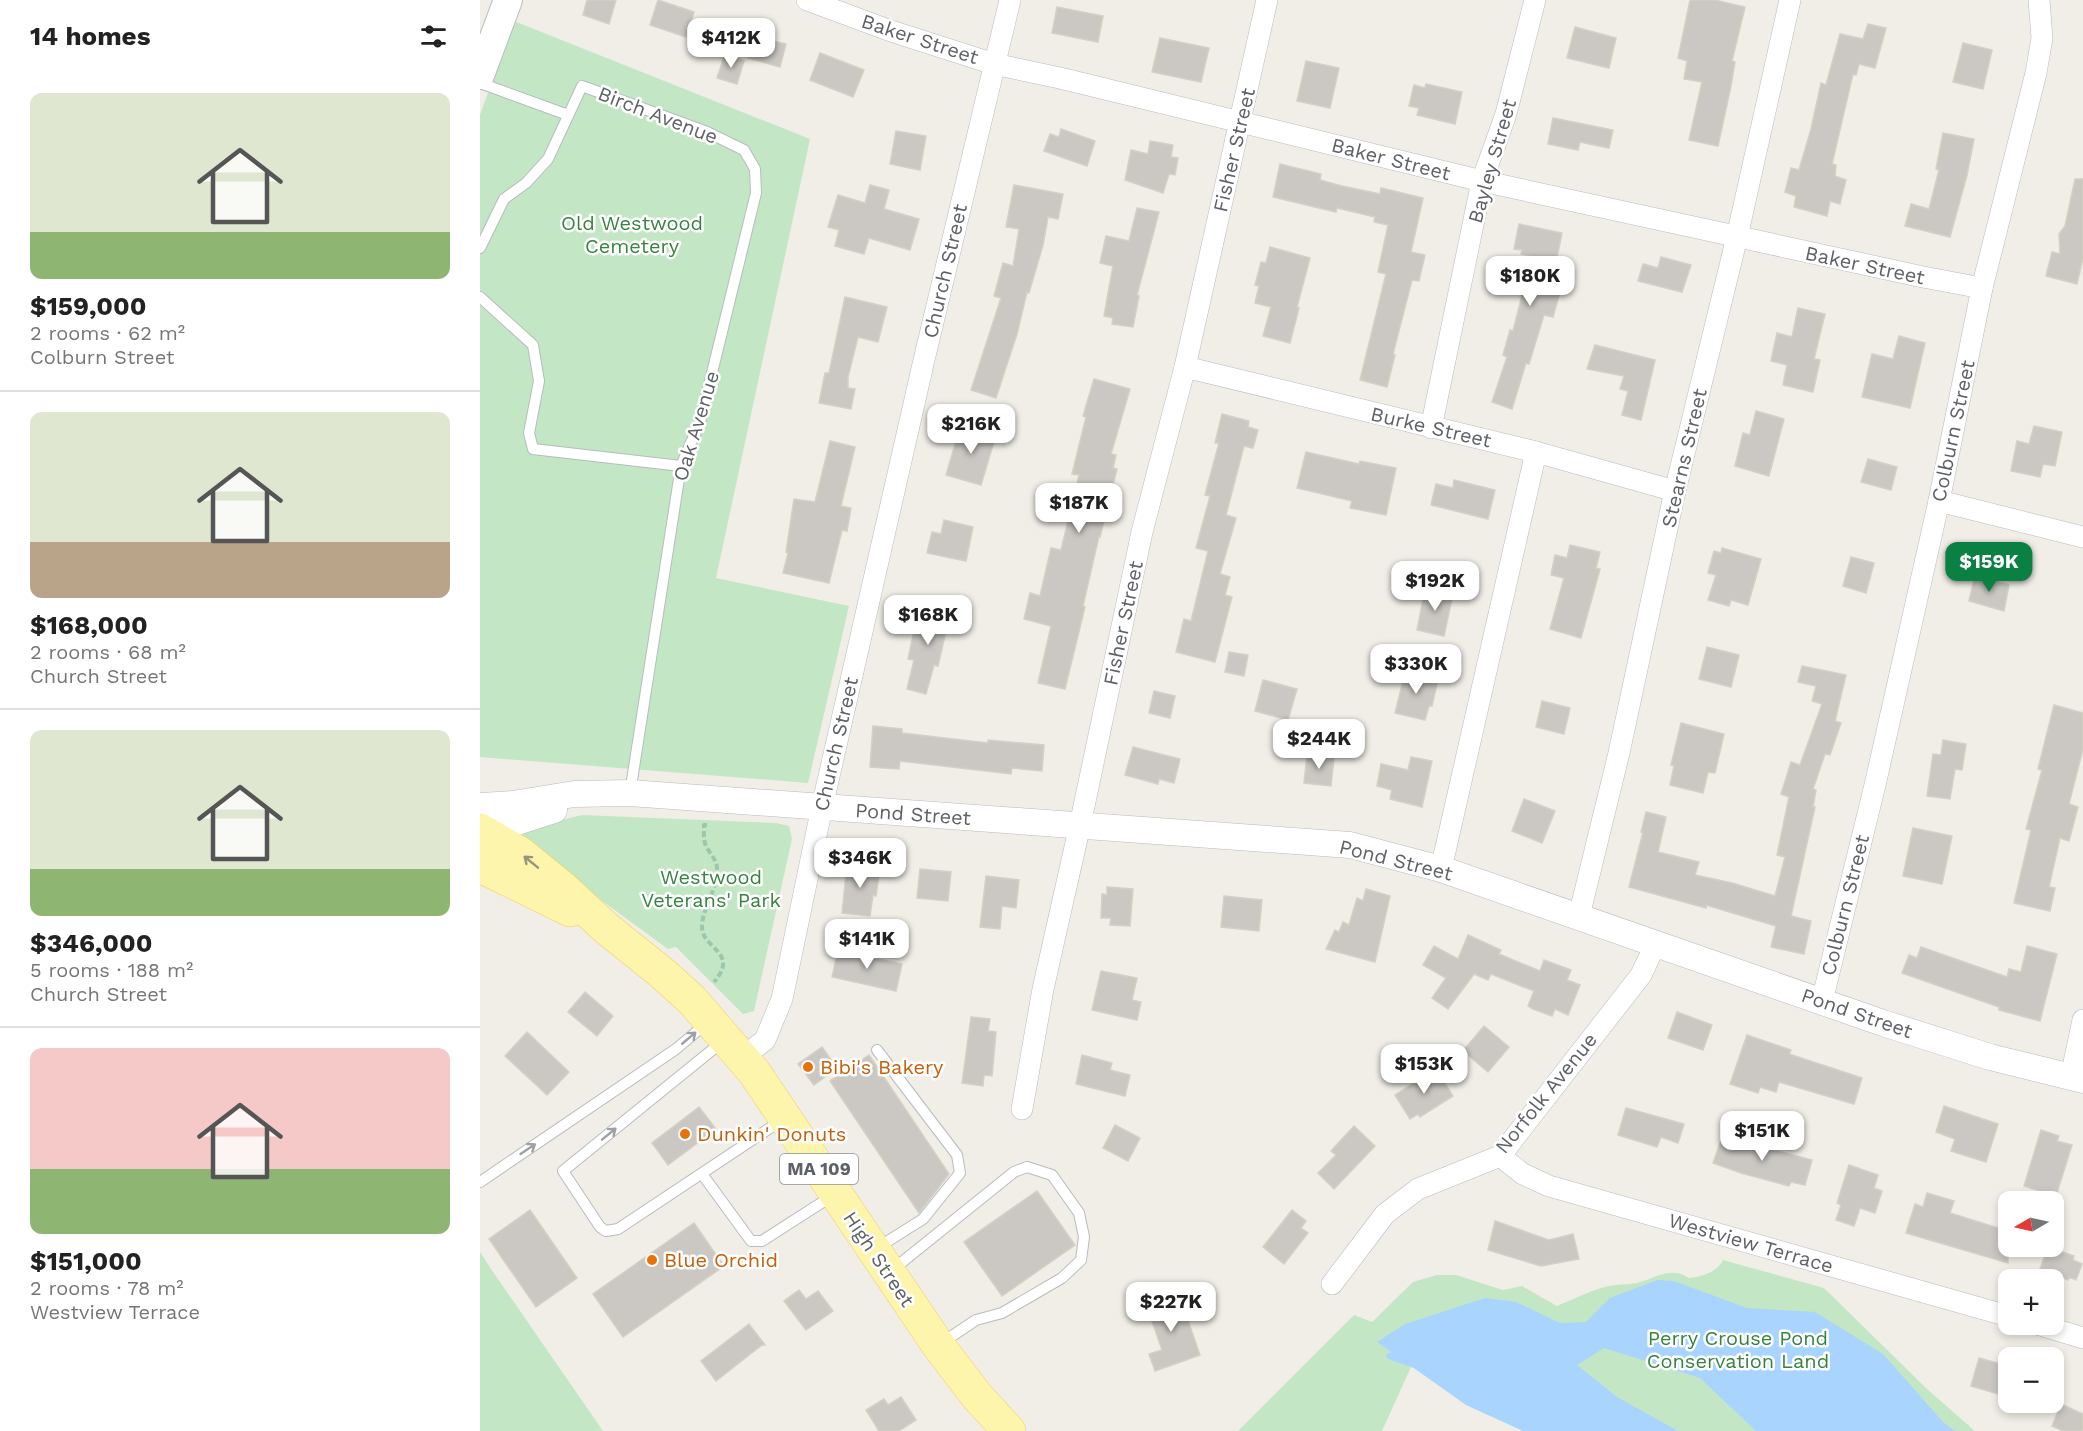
<!DOCTYPE html>
<html lang="en">
<head>
<meta charset="utf-8">
<style>
	:root { --surface:#fff; --page:#f2f2f2; --text:#222; --muted:#767676; --line:#e0e0e0; --accent:#0b8043 }
	body { margin:0; font-family:"Work Sans",sans-serif; background:var(--page); color:var(--text); height:100vh; display:flex; flex-direction:column; font-size:22px; white-space:nowrap }
	* { box-sizing:border-box; margin:0 }
	p { font-size:20px; color:var(--muted) }
	.icon { flex:none; width:33px; height:33px; fill:none; stroke:currentColor; stroke-width:2; stroke-linecap:round; stroke-linejoin:round }
	.map { position:relative; flex:1; overflow:hidden }
	.drawer { display:flex; flex-direction:column; background:var(--surface); width:480px }
	.drawer>* { flex:none }
	.needle { width:39px; rotate:261deg }
	.tools { position:absolute; left:1518px; top:1191px; display:grid; gap:12px }
	.tools a { display:grid; place-items:center; width:66px; height:66px; border-radius:12px; background:var(--surface); box-shadow:0 3px 9px #0003; font-size:30px }
	.price { position:absolute; translate:-50% -51px; padding:0 14px; border-radius:12px; background:#fff; color:#222; font-size:20px; line-height:39px; filter:drop-shadow(0 2px 3px #0008) }
	.price::after { content:''; position:absolute; left:50%; top:36px; width:18px; height:14px; margin-left:-9px; background:inherit; clip-path:polygon(0 0,100% 0,50% 100%) }
	.price.on { background:var(--accent); color:#fff }
	ul { padding:0; list-style:none }
	li { display:grid; align-content:center; gap:12px; height:318px; padding:0 30px }
	li+li { border-top:2px solid var(--line) }
	li span { display:grid; place-items:center; height:186px; border-radius:12px; color:#555 }
	li>.icon { margin-inline-start:auto }
	span .icon { width:108px; height:108px; fill:#fffc; stroke-width:1 }
	li b { font-size:26px }
	h2 { display:flex; justify-content:space-between; align-items:center; height:72px; padding:0 30px; font-size:26px }
	main { display:flex; flex:1; min-height:0 }
	.map>svg:first-child { display:block }
</style>
</head>
<body>
<main>
<section class="drawer">
<h2>14 homes<svg class="icon" aria-label="filters" viewBox="0 0 24 24"><path d="M4 7h16M4 17h16"/><circle cx="9" cy="7" r="2"/><circle cx="15" cy="17" r="2"/></svg></h2>
<ul>
<li><span style="background:linear-gradient(#dfe7d0 75%,#8fb573 0)"><svg class="icon" aria-label="home" viewBox="0 0 24 24"><path d="M3 11l9-7 9 7M6 9v11h12V9"/></svg></span><div><b>$159,000</b><p>2 rooms · 62 m²</p><p>Colburn Street</p></div></li>
<li><span style="background:linear-gradient(#dfe7d0 70%,#b9a48a 0)"><svg class="icon" aria-label="home" viewBox="0 0 24 24"><path d="M3 11l9-7 9 7M6 9v11h12V9"/></svg></span><div><b>$168,000</b><p>2 rooms · 68 m²</p><p>Church Street</p></div></li>
<li><span style="background:linear-gradient(#dfe7d0 75%,#8fb573 0)"><svg class="icon" aria-label="home" viewBox="0 0 24 24"><path d="M3 11l9-7 9 7M6 9v11h12V9"/></svg></span><div><b>$346,000</b><p>5 rooms · 188 m²</p><p>Church Street</p></div></li>
<li><span style="background:linear-gradient(#f6c9c9 65%,#8fb573 0)"><svg class="icon" aria-label="home" viewBox="0 0 24 24"><path d="M3 11l9-7 9 7M6 9v11h12V9"/></svg></span><div><b>$151,000</b><p>2 rooms · 78 m²</p><p>Westview Terrace</p></div></li>
</ul>
</section>
<div class="map">
<svg width="1603" height="1431" viewBox="0 0 1603 1431">
	<rect width="100%" height="100%" fill="#f0eee6"/>
	<g fill="#c3e7c5">
		<path d="M34 21 330 139 236 578 369 606 328 783 0 757V115Z"/>
		<path d="M102 815 296 823 309 826 312 839 274 1011 263 1014 196 947 188 949 43 843V830Z"/>
		<path d="M0 1252 11 1269 123 1431H0Z"/>
		<path d="M1243 1260 1344 1288 1447 1389 1495 1431H1135L941 1345 902 1431H758L874 1315 892 1322 933 1282 957 1275H976L1023 1290 1042 1286 1077 1306C1094 1299 1111 1290 1129 1286 1138 1284 1148 1285 1157 1283 1176 1278 1191 1266 1209 1278 1223 1276 1236 1273 1243 1260Z"/>
	</g>
	<path fill="#a8d4fe" d="M1177 1280 1194 1281 1267 1308 1335 1312 1403 1354 1463 1422 1475 1431H1276L1220 1378 1124 1348 1097 1365 1137 1397 1198 1431H1043L986 1405 897 1342 925 1324 1005 1298 1036 1302 1080 1323 1106 1322 1130 1298Z"/>
	<g fill="none" stroke-linecap="round" stroke-linejoin="round">
		<path stroke="#a8d4fe" stroke-width="7" d="M910 1356 933 1364"/>
	</g>
	<g fill="#cbc8c3" stroke="#d4d0c4" stroke-width="1.5">
		<path d="M107 0H136L129 24 103 15Z"/>
		<path d="M178 0 214 12 206 37 170 25Z"/>
		<path d="M1210 0H1235L1265 7 1252 61 1255 62 1251 86 1238 146 1209 140 1222 82 1204 79 1207 61 1198 58Z"/>
		<path d="M577 7 623 16 618 42 572 33Z"/>
		<path d="M1388 24 1406 28 1395 68 1379 64 1376 75 1373 74 1352 164 1356 165 1355 176 1366 180 1360 204 1350 201 1347 216 1314 207 1316 196 1305 192 1311 168 1319 170 1331 129 1341 83 1346 85 1360 34 1383 39Z"/>
		<path d="M1095 27 1136 38 1129 68 1087 58Z"/>
		<path d="M273 36 306 44 300 67 268 58Z"/>
		<path d="M680 38 729 48 721 82 672 72Z"/>
		<path d="M1483 43 1512 50 1503 89 1473 82Z"/>
		<path d="M340 53 384 70 373 97 330 80Z"/>
		<path d="M245 54 264 61 257 84 237 78Z"/>
		<path d="M826 61 859 68 850 108 817 101Z"/>
		<path d="M946 84 982 92 975 124 937 115 939 108 929 106 934 85 945 88Z"/>
		<path d="M1073 118 1133 130 1129 148 1100 142 1098 150 1068 144Z"/>
		<path d="M581 129 615 141 607 166 564 151 570 134 579 137Z"/>
		<path d="M416 131 446 136 440 170 410 164Z"/>
		<path d="M1463 133 1494 139 1487 175 1470 237 1425 226 1431 204 1449 209 1459 170 1456 169Z"/>
		<path d="M670 141 693 145 691 157 698 158 695 175 689 174 683 193 645 180 651 150 668 154Z"/>
		<path d="M800 164 841 174 840 180 862 186 900 194 901 188 943 198 931 252 945 255 939 281 932 280 913 354 915 355 907 387 880 380 906 274 898 272 908 225 894 222 895 217 857 208 856 212 793 197Z"/>
		<path d="M1595 179H1603V258L1597 284 1566 276 1572 252 1580 254 1579 234 1585 226Z"/>
		<path d="M390 185 409 190 404 209 439 219 430 250 389 238 384 254 355 246 359 230 348 227 358 195 385 203Z"/>
		<path d="M534 185 583 194 578 219 568 217 563 245 549 293 547 292 537 334 516 398 491 390 521 298 514 296 523 263 533 266 539 229 526 227Z"/>
		<path d="M657 208 679 212 657 295 659 296 653 327 632 324 633 318 624 316 633 266 620 263 626 236 649 241Z"/>
		<path d="M1039 224 1082 233 1072 282 1082 285 1073 317 1064 315 1049 364 1046 363 1032 409 1012 402 1027 357 1023 355 1030 330 1033 331 1052 256 1041 254 1042 250 1034 249Z"/>
		<path d="M790 247 830 258 817 307 819 308 810 343 783 336 791 307 775 303 779 286 775 285 781 262 786 263Z"/>
		<path d="M1181 257 1211 265 1202 292 1158 281 1163 264 1178 268Z"/>
		<path d="M365 297 407 307 398 342 378 337 368 377V388L375 389 371 409 339 403 345 373H349Z"/>
		<path d="M1318 308 1345 314 1334 359 1340 360 1333 392 1303 385 1307 365 1291 361 1297 333 1312 337Z"/>
		<path d="M1419 336 1445 343 1430 408 1382 397 1392 354 1413 359Z"/>
		<path d="M1115 345 1175 360 1161 420 1142 415 1148 391 1140 389 1144 376 1107 369Z"/>
		<path d="M614 379 650 389 631 454 636 455 633 468 637 469 620 537 619 536 603 606 605 607 585 689 558 683 571 626 544 619 550 593 560 596 571 548 581 550 599 475 592 474 606 417 603 416Z"/>
		<path d="M1276 411 1304 419 1289 476 1255 466 1263 433 1270 435Z"/>
		<path d="M742 414 769 421 768 427 778 430 773 448 764 446 746 515 756 518 740 574 750 577 745 595 752 597 735 662 696 652 704 619 711 621 728 551 716 548 730 496 725 495 739 443H735Z"/>
		<path d="M481 424 516 435 501 485 466 475Z"/>
		<path d="M1554 426 1582 432 1575 466 1563 464 1560 477 1531 471 1537 441 1549 444Z"/>
		<path d="M350 441 375 447 361 506 371 508 367 531 362 530 349 583 303 573 308 553 306 552 314 499 335 502Z"/>
		<path d="M826 452 879 464 880 461 916 468 906 515 870 508 872 501 817 488Z"/>
		<path d="M1388 459 1417 467 1411 490 1381 482Z"/>
		<path d="M974 480 1015 490 1008 519 951 505 956 484 973 488Z"/>
		<path d="M464 520 493 527 486 561 447 553 452 532 461 534Z"/>
		<path d="M1090 545 1120 552 1116 568 1120 569 1101 638 1070 629 1084 578 1071 575 1075 555 1087 558Z"/>
		<path d="M1242 548 1281 559 1268 605 1251 600 1249 606 1228 600 1236 575 1228 573 1234 551 1241 553Z"/>
		<path d="M1371 557 1394 563 1386 593 1363 586Z"/>
		<path d="M1495 575 1529 585 1524 611 1489 601Z"/>
		<path d="M945 589 973 594 964 636 937 630Z"/>
		<path d="M445 603 471 609 458 666 454 665 446 694 427 689 434 660 428 659 434 631 438 632Z"/>
		<path d="M1227 647 1259 655 1251 687 1219 679Z"/>
		<path d="M749 652 768 655 764 676 745 672Z"/>
		<path d="M1322 666 1366 675 1355 721 1361 723 1350 755 1345 754 1333 789 1336 790 1333 807H1335L1311 916 1331 921 1324 954 1291 947 1296 926 1226 905V908L1149 887 1163 832H1161L1166 812 1186 817 1178 852 1219 862 1215 875 1252 883 1295 896 1305 857 1297 855 1309 797 1301 794 1311 762 1320 765 1342 704 1332 701 1336 686 1318 682Z"/>
		<path d="M926 669 954 676 952 683 957 684 952 706H949L945 720 915 713Z"/>
		<path d="M783 680 817 689 808 720 775 711Z"/>
		<path d="M674 691 695 696 690 718 669 713Z"/>
		<path d="M1062 701 1090 708 1084 734 1056 727Z"/>
		<path d="M1574 705 1603 713V749L1589 804 1598 807 1589 841 1580 838 1569 887 1575 888 1570 911 1534 903 1551 830 1546 829 1562 770 1558 769Z"/>
		<path d="M1201 723 1244 734 1235 773 1228 772 1223 793 1190 785 1194 766 1191 765Z"/>
		<path d="M393 726 422 729V733L508 743V740L564 745 562 771 532 768 531 774 420 761 419 769 390 767Z"/>
		<path d="M1463 740 1486 744 1482 770 1475 769 1470 799 1447 796 1453 754 1461 755Z"/>
		<path d="M653 747 700 759 694 783 679 779 678 784 645 775Z"/>
		<path d="M827 755 854 758 851 786 824 783Z"/>
		<path d="M931 757 952 761 942 807 910 799 912 790 897 786 901 764 928 770Z"/>
		<path d="M1044 799 1075 811 1062 843 1032 831Z"/>
		<path d="M1433 828 1472 836 1462 884 1423 876Z"/>
		<path d="M367 864 400 867 396 896 393 895 390 916 362 913Z"/>
		<path d="M440 869 471 872 468 901 437 898Z"/>
		<path d="M506 876 539 880 536 908 522 906 520 929 500 927Z"/>
		<path d="M627 887 653 889 650 926 630 925 631 918H621L622 894 627 895Z"/>
		<path d="M886 889 910 896 895 962 846 949 855 930 859 932 863 922 869 925 877 898 883 901Z"/>
		<path d="M744 896 782 900 779 931 741 927Z"/>
		<path d="M988 935 1021 950 1019 954 1060 971 1064 960 1091 970 1087 980 1100 985 1088 1015 1075 1009 1072 1016 1053 1009 1048 1006 1054 991 1011 974 1008 980 994 974 968 1009 952 998 966 978 943 965 954 946 978 959Z"/>
		<path d="M1547 946 1577 954 1560 1021 1519 1010V1007L1422 973 1429 955 1437 958 1441 947 1527 977 1529 969 1541 972Z"/>
		<path d="M358 950 422 964 416 991 352 977Z"/>
		<path d="M621 971 657 978 652 1000 661 1002 657 1020 612 1010Z"/>
		<path d="M105 992 133 1016 117 1036 88 1012Z"/>
		<path d="M1197 1012 1232 1025 1223 1050 1188 1038Z"/>
		<path d="M491 1017 510 1019 508 1031 516 1032 512 1076 504 1075 503 1086 482 1083Z"/>
		<path d="M1004 1026 1029 1047 1008 1072 983 1051Z"/>
		<path d="M47 1032 89 1072 67 1095 25 1056Z"/>
		<path d="M1267 1035 1311 1050 1309 1054 1382 1078 1374 1104 1299 1082 1296 1092 1280 1087 1278 1093 1250 1084Z"/>
		<path d="M342 1047 357 1068 334 1085 318 1064Z"/>
		<path d="M389 1055 469 1174 439 1213 350 1081Z"/>
		<path d="M602 1055 632 1063 630 1070 650 1075 645 1096 596 1084Z"/>
		<path d="M956 1069 973 1096 940 1117 938 1114 930 1119 915 1095Z"/>
		<path d="M1464 1106 1518 1124 1506 1162 1471 1151 1475 1139 1456 1132Z"/>
		<path d="M219 1107 236 1129 188 1165 172 1143Z"/>
		<path d="M1146 1108 1204 1124 1198 1143 1181 1137 1177 1147 1138 1135Z"/>
		<path d="M635 1125 660 1138 648 1161 623 1148Z"/>
		<path d="M874 1126 895 1146 854 1189 838 1173 856 1155 851 1151Z"/>
		<path d="M1561 1130 1579 1136 1577 1141 1592 1145 1576 1196 1544 1186Z"/>
		<path d="M1244 1132 1262 1138 1261 1141 1332 1160 1325 1185 1311 1182 1309 1186 1261 1173 1233 1163Z"/>
		<path d="M1369 1165 1398 1175 1394 1188 1402 1191 1395 1213 1380 1208 1374 1226 1356 1220 1361 1205 1357 1203Z"/>
		<path d="M557 1191 595 1245 522 1296 484 1242Z"/>
		<path d="M1447 1193 1474 1201 1470 1213 1528 1231V1263L1426 1233 1435 1204 1443 1207Z"/>
		<path d="M50 1210 97 1278 56 1307 9 1239Z"/>
		<path d="M812 1210 826 1221 821 1228 828 1233 804 1264 783 1247Z"/>
		<path d="M1015 1221 1069 1240 1093 1234 1099 1259 1061 1266 1008 1250Z"/>
		<path d="M214 1223 244 1266 143 1337 113 1294Z"/>
		<path d="M1568 1247 1594 1256 1593 1260 1602 1264 1596 1280 1589 1277 1588 1280 1560 1269Z"/>
		<path d="M319 1290 326 1299 338 1291 353 1311 326 1330 304 1301Z"/>
		<path d="M690 1292 699 1315 705 1312 720 1355 675 1371 669 1354 682 1350 665 1301Z"/>
		<path d="M269 1324 285 1345H282L236 1381 221 1361Z"/>
		<path d="M1499 1358 1528 1366V1397L1491 1386Z"/>
		<path d="M421 1397 436 1420 419 1431H399L386 1410 404 1399 408 1405Z"/>
		<path d="M1581 1404 1603 1414V1431H1583L1572 1426Z"/>
	</g>
	<g fill="none" stroke-linecap="round" stroke-linejoin="round">
		<g stroke="#b8bbbf" stroke-width="12">
			<g id="service">
				<path d="M0 83 88 115"/>
				<path d="M0 248 24 199 46 183 68 159 102 86 227 132 264 150 275 169 276 193 220 422 201 466 150 793"/>
				<path d="M0 297 53 345 59 381 49 433 53 449 201 466"/>
				<path d="M242 1042 83 1171 120 1227 126 1231 138 1229 302 1120"/>
				<path d="M222 1174 271 1241H282L352 1196"/>
				<path d="M0 1182 196 1049 228 1022"/>
				<path d="M397 1248 443 1219 480 1173 477 1155 397 1050"/>
				<path d="M411 1271 534 1172 547 1167 572 1175 599 1213 604 1237 601 1260 582 1278 522 1313 496 1320 460 1344"/>
			</g>
		</g>
		<g stroke="#b8bbbf" stroke-width="22">
			<g id="minor">
				<path d="M327 0 411 31 514 64 580 78 1002 181 1443 277 1502 288"/>
				<path d="M705 367 1056 452 1195 491"/>
				<path d="M951 428 1002 181 1026 114 1055 0"/>
				<path d="M1459 501 1603 537"/>
				<path d="M961 869 1056 452"/>
				<path d="M1099 916 1139 753 1195 491 1257 237 1310 0"/>
				<path d="M1342 1001 1395 785 1459 501 1502 288 1556 73 1562 38 1559 0"/>
				<path d="M263 1057 285 1040 302 999 342 807 444 360 530 0"/>
				<path d="M1591 1077 1603 1020"/>
				<path d="M542 1109 563 989 600 825 662 532 705 367 787 0"/>
				<path d="M1020 1156 1043 1174 1069 1186 1528 1316"/>
				<path d="M852 1284 905 1214 938 1189 1020 1156 1161 975 1176 943"/>
				<path d="M1557 1324 1603 1338"/>
			</g>
		</g>
		<g stroke="#b8bbbf" stroke-width="27">
			<g id="tertiary">
				<path d="M0 806 33 804 94 794 150 793 870 845 961 869 1403 1023 1510 1057 1603 1080"/>
				<path d="M0 834 74 810"/>
			</g>
		</g>
		<g stroke="#b9bcc1" stroke-width="30">
			<path id="secondary" d="M0 75 28 0"/>
		</g>
		<g stroke="#f0cf5f" stroke-width="34">
			<g id="primary">
				<path d="M0 830 41 854 84 889 126 928 182 973 212 1000 274 1072 458 1345 496 1395 529 1431"/>
				<path d="M0 866 90 910"/>
			</g>
		</g>
		<path stroke="#9cc7ab" stroke-width="4" stroke-dasharray="6 3" stroke-linecap="butt" d="M227 825H224C224 833 223 841 227 848 231 855 236 859 237 868 239 888 222 907 222 927 222 949 260 952 234 982"/>
		<use href="#service" stroke="#fff" stroke-width="10"/>
		<use href="#minor" stroke="#fff" stroke-width="21"/>
		<use href="#tertiary" stroke="#fff" stroke-width="26"/>
		<use href="#secondary" stroke="#fff" stroke-width="28"/>
		<use href="#primary" stroke="#fef5ad" stroke-width="33"/>
	</g>
	<defs><path id="oneway-shaft" d="M-6 0H5M1.5-3L5.5 0L1.5 3" fill="none" stroke-width="1.6" stroke-linecap="round" stroke-linejoin="round" transform="scale(1.5)"/></defs>
	<use stroke="#96957f" href="#oneway-shaft" transform="translate(51 862) rotate(-141)"/>
	<g stroke="#9ea0a3">
		<use href="#oneway-shaft" transform="translate(209 1038) rotate(-40)"/>
		<use href="#oneway-shaft" transform="translate(129 1134) rotate(-39)"/>
		<use href="#oneway-shaft" transform="translate(48 1149) rotate(-34)"/>
	</g>
	<g fill="#e8710a" stroke="#fff" stroke-width="2">
		<circle cx="328" cy="1067" r="6"/>
		<circle cx="205" cy="1134" r="6"/>
		<circle cx="172" cy="1260" r="6"/>
	</g>
	<g text-anchor="middle" stroke-width="5" stroke-linejoin="round" paint-order="stroke">
		<rect fill="#fff" stroke="#8e9094" stroke-width="1.5" x="300" y="1154" width="78" height="30" rx="4.5"/>
		<g font-size="18" font-weight="bold" fill="#5e6166">
			<text x="339" y="1175">MA 109</text>
		</g>
		<g font-size="20" fill="#5e6166" stroke="#fff">
			<text transform="translate(440 39) rotate(18)" y="7">Baker Street</text>
			<text transform="translate(178 115) rotate(21)" y="7">Birch Avenue</text>
			<text transform="translate(754 150) rotate(-77)" y="7">Fisher Street</text>
			<text transform="translate(911 159) rotate(14)" y="7">Baker Street</text>
			<text transform="translate(1012 161) rotate(-74)" y="7">Bayley Street</text>
			<text transform="translate(1385 265) rotate(12)" y="7">Baker Street</text>
			<text transform="translate(465 271) rotate(-77)" y="7">Church Street</text>
			<text transform="translate(216 426) rotate(-73)" y="7">Oak Avenue</text>
			<text transform="translate(951 427) rotate(13)" y="7">Burke Street</text>
			<text transform="translate(1473 431) rotate(-78)" y="7">Colburn Street</text>
			<text transform="translate(1204 458) rotate(-77)" y="7">Stearns Street</text>
			<text transform="translate(643 623) rotate(-78)" y="7">Fisher Street</text>
			<text transform="translate(356 744) rotate(-77)" y="7">Church Street</text>
			<text transform="translate(433 814) rotate(4)" y="7">Pond Street</text>
			<text transform="translate(916 860) rotate(14)" y="7">Pond Street</text>
			<text transform="translate(1365 905) rotate(-76)" y="7">Colburn Street</text>
			<text transform="translate(1377 1013) rotate(19)" y="7">Pond Street</text>
			<text transform="translate(1066 1093) rotate(-51)" y="7">Norfolk Avenue</text>
			<text transform="translate(1271 1243) rotate(16)" y="7">Westview Terrace</text>
			<text transform="translate(399 1259) rotate(56)" y="7">High Street</text>
		</g>
		<g font-size="20" fill="#36843f" stroke="#fff">
			<text x="152" y="230">Old Westwood<tspan x="152" dy="23">Cemetery</tspan></text>
			<text x="231" y="884">Westwood<tspan x="231" dy="23">Veterans' Park</tspan></text>
			<text x="1258" y="1345">Perry Crouse Pond<tspan x="1258" dy="23">Conservation Land</tspan></text>
		</g>
		<g font-size="20" fill="#c56008" stroke="#fff" text-anchor="start">
			<text x="340" y="1074">Bibi's Bakery</text>
			<text x="217" y="1141">Dunkin' Donuts</text>
			<text x="184" y="1267">Blue Orchid</text>
		</g>
	</g>
</svg>
<div class="tools">
<a><svg class="needle" viewBox="-14 -14 28 28"><path d="M0-13l5 13h-10z" fill="#e53935"/><path d="M0 13l5-13h-10z" fill="#767676"/></svg></a>
<a>+</a>
<a>−</a>
</div>
<b class="price" style="left:251px;top:69px">$412K</b>
<b class="price" style="left:1050px;top:307px">$180K</b>
<b class="price" style="left:491px;top:455px">$216K</b>
<b class="price" style="left:599px;top:534px">$187K</b>
<b class="price on" style="left:1509px;top:593px">$159K</b>
<b class="price" style="left:955px;top:612px">$192K</b>
<b class="price" style="left:448px;top:646px">$168K</b>
<b class="price" style="left:936px;top:695px">$330K</b>
<b class="price" style="left:839px;top:770px">$244K</b>
<b class="price" style="left:380px;top:889px">$346K</b>
<b class="price" style="left:387px;top:970px">$141K</b>
<b class="price" style="left:944px;top:1095px">$153K</b>
<b class="price" style="left:1282px;top:1162px">$151K</b>
<b class="price" style="left:691px;top:1333px">$227K</b>
</div>
</main>
</body>
</html>
